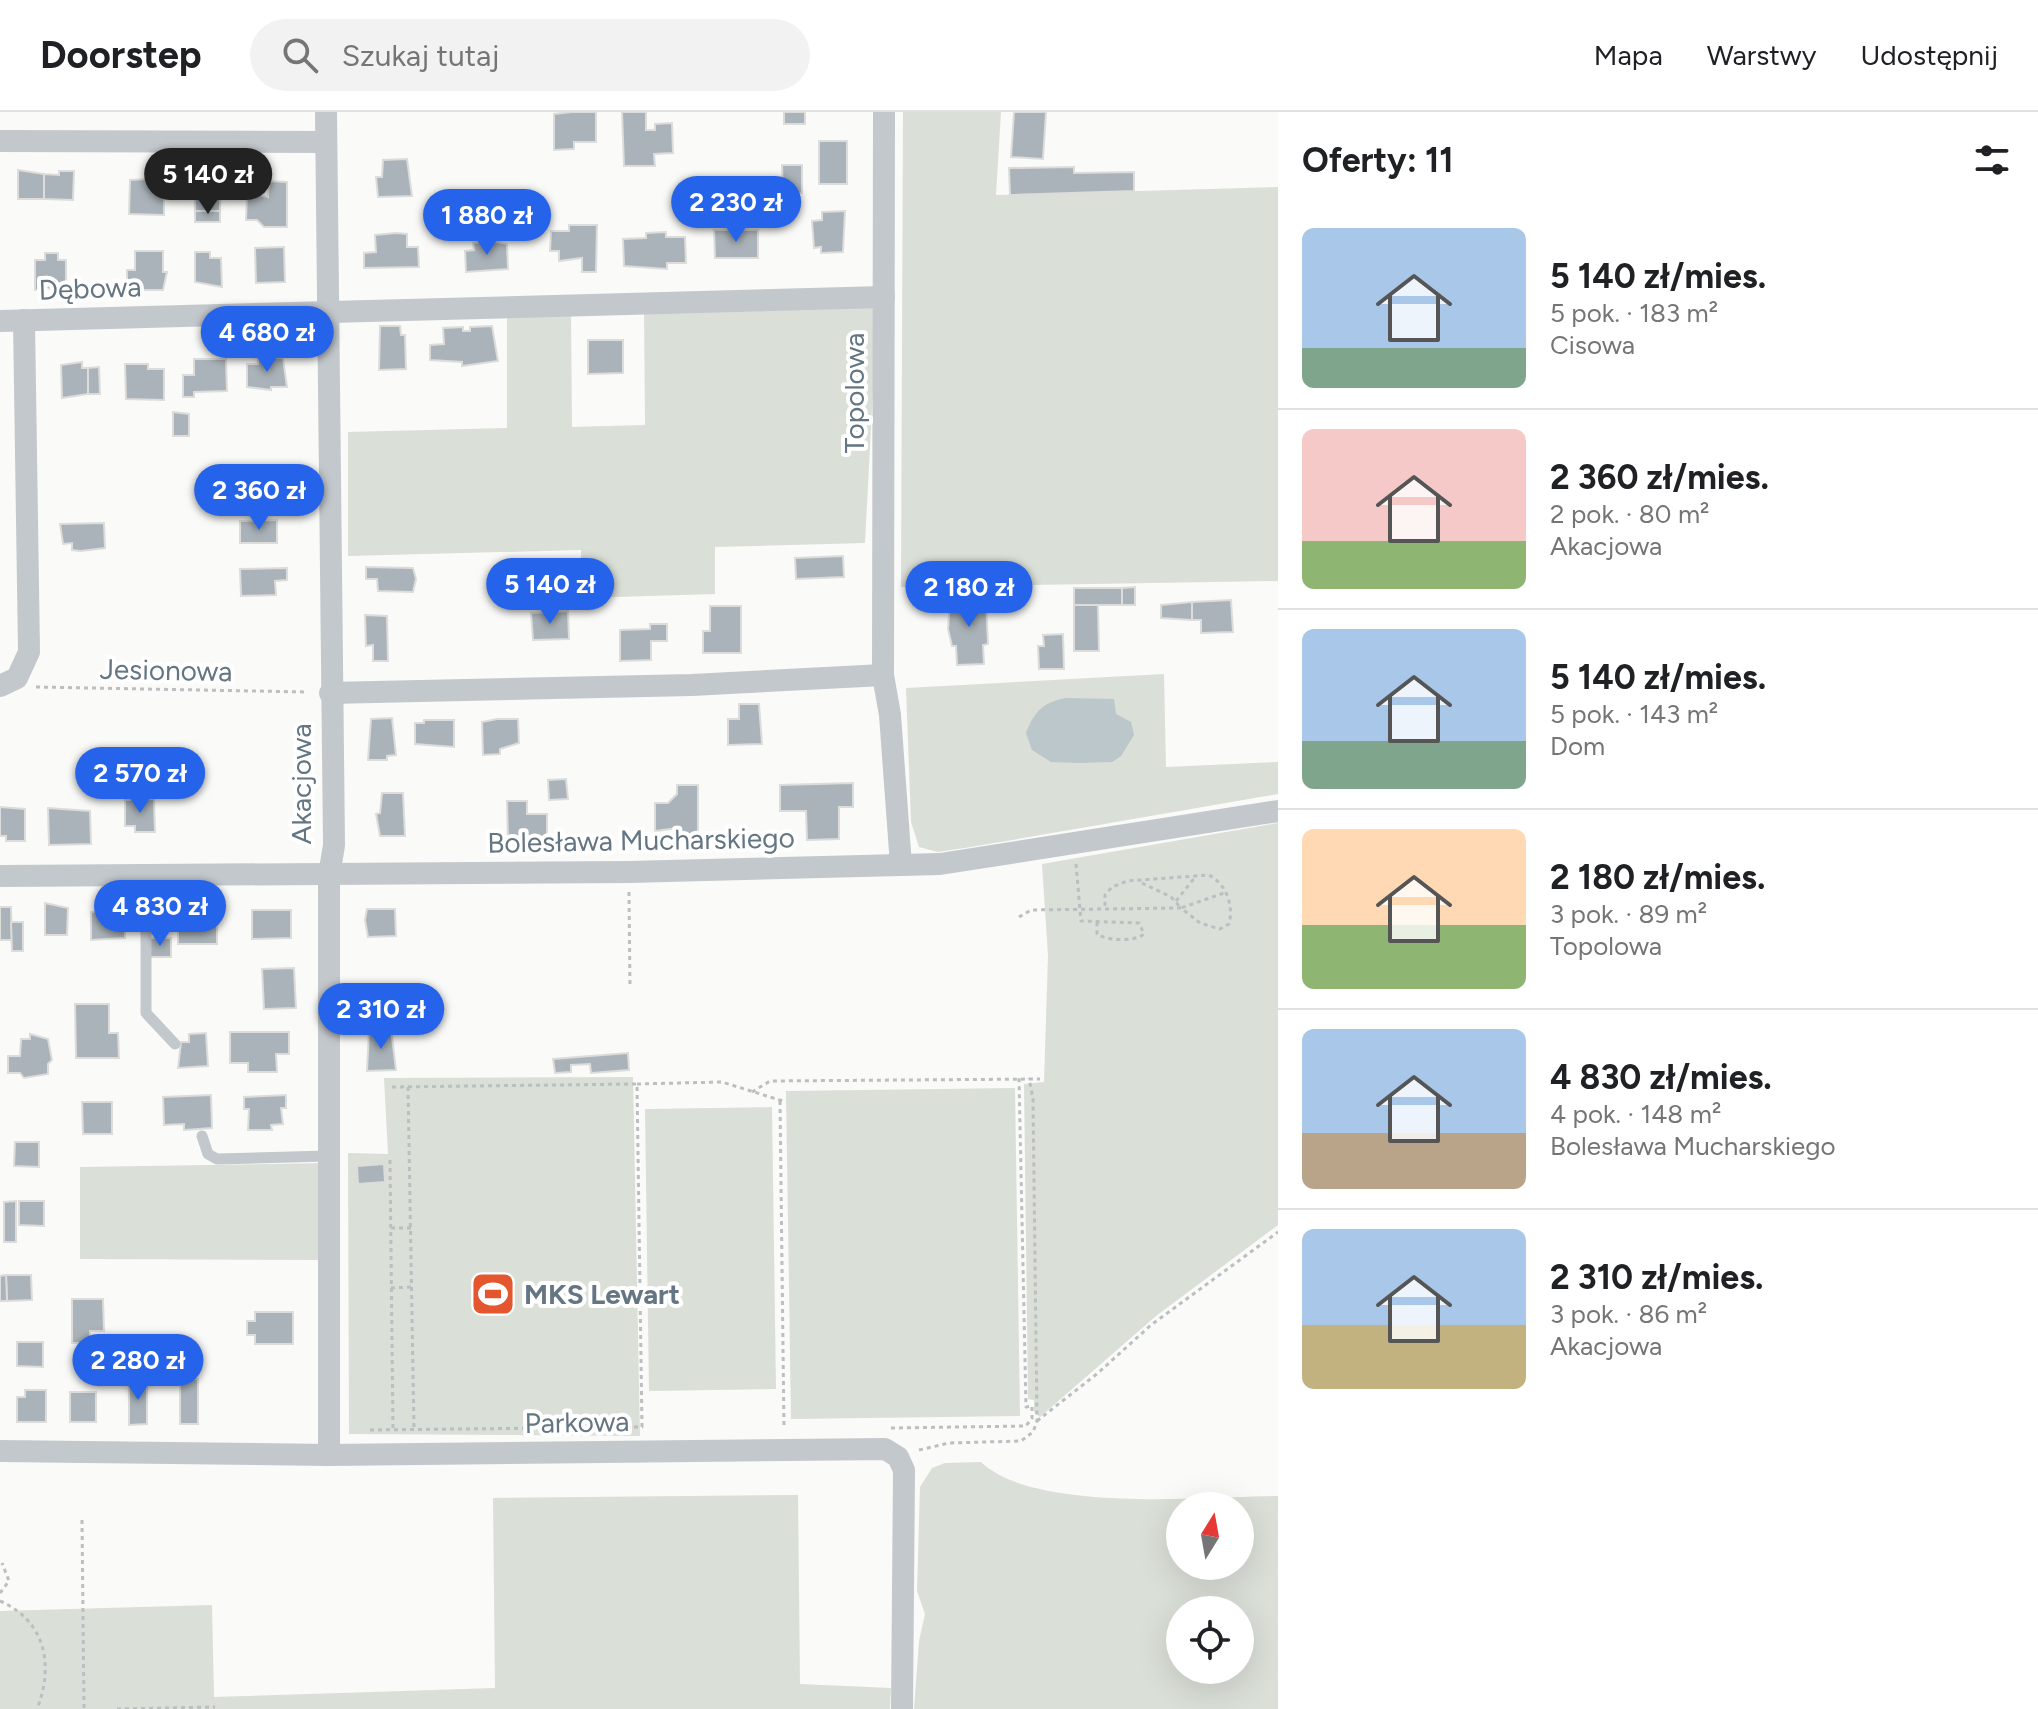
<!DOCTYPE html>
<html lang="pl">
<head>
<meta charset="utf-8">
<style>
	:root { --surface:#fff; --page:#f2f2f2; --text:#202124; --muted:#757577; --line:#e0e0e0; --accent:#2563eb }
	body { margin:0; font-family:Figtree,sans-serif; background:var(--page); color:var(--text); height:100vh; display:flex; flex-direction:column; font-size:30px; white-space:nowrap }
	* { box-sizing:border-box; margin:0 }
	p { font-size:26px; color:var(--muted) }
	.icon { flex:none; width:44px; height:44px; fill:none; stroke:currentColor; stroke-width:2; stroke-linecap:round; stroke-linejoin:round }
	.map { position:relative; flex:1; overflow:hidden }
	.details { display:flex; flex-direction:column; background:var(--surface); width:760px }
	.details>* { flex:none }
	.needle { width:52px; rotate:11deg }
	.fabs { position:absolute; left:1166px; top:1380px; display:grid; gap:16px }
	.fabs a { display:grid; place-items:center; width:88px; height:88px; border-radius:50%; background:var(--surface); box-shadow:0 8px 32px #0002; font-size:40px }
	.price { position:absolute; translate:-50% -68px; padding:0 18px; border-radius:28px; background:var(--accent); color:#fff; font-size:26px; line-height:52px; filter:drop-shadow(0 2px 4px #0008) }
	.price::after { content:''; position:absolute; left:50%; top:48px; width:24px; height:18px; margin-left:-12px; background:inherit; clip-path:polygon(0 0,100% 0,50% 100%) }
	.price.on { background:#222; color:#fff }
	ul { padding:0; list-style:none }
	li { display:flex; align-items:center; gap:24px; height:200px; padding:0 24px }
	li+li { border-top:2px solid var(--line) }
	li span { display:grid; place-items:center; flex:none; width:224px; height:160px; border-radius:12px; color:#555 }
	li>.icon { margin-inline-start:auto }
	span .icon { width:96px; height:96px; fill:#fffc; stroke-width:1 }
	li b { font-size:34px }
	h2 { display:flex; justify-content:space-between; align-items:center; height:96px; padding:0 24px; font-size:34px }
	header { display:flex; align-items:center; gap:48px; box-sizing:border-box; height:112px; padding:0 40px; background:var(--surface); border-bottom:2px solid var(--line) }
	header strong { font-size:38px }
	nav { display:flex; gap:44px; margin-inline-start:auto; font-size:28px }
	.search { width:560px; height:72px; background:var(--page); display:flex; align-items:center; gap:20px; box-sizing:border-box; padding:0 28px; border-radius:44px; color:var(--muted); font-size:30px }
	main { display:flex; flex:1; min-height:0 }
	.map>svg:first-child { display:block }
</style>
</head>
<body>
<header>
<strong>Doorstep</strong>
<div class="search"><svg class="icon" aria-label="search" viewBox="0 0 24 24"><circle cx="10" cy="10" r="6"/><path d="M15 15l6 6"/></svg>Szukaj tutaj</div>
<nav><a>Mapa</a><a>Warstwy</a><a>Udostępnij</a></nav>
</header>
<main>
<div class="map">
<svg width="1278" height="1597" viewBox="0 0 1278 1597">
	<rect width="100%" height="100%" fill="#fafaf8"/>
	<g fill="#dadfd7" fill-rule="evenodd">
		<path d="M903 0H1001L996 83 1278 75V469L901 475Z"/>
		<path d="M860 190 877 199 865 431 715 435V482L581 486V438L348 444V320L507 316V199L571 198 572 315 645 313 644 196Z"/>
		<path d="M1164 562 1166 655 1278 650V682L971 735 938 740 919 735 911 710 906 576Z"/>
		<path d="M1278 711V1113L1156 1204 1040 1305 1034 1300V1288L1028 1287 1024 972 1044 970 1048 844 1042 752Z"/>
		<path d="M633 965 640 1324 349 1322 348 1041 388 1042 384 966Z"/>
		<path d="M1015 976 1020 1304 791 1307 786 979Z"/>
		<path d="M772 995 776 1277 649 1279 645 997Z"/>
		<path d="M327 1051 329 1148 80 1147V1055Z"/>
		<path d="M981 1350C1034 1401 1205 1385 1278 1384V1597H914L919 1529 925 1502 917 1479 920 1375 932 1356 945 1351ZM1180 1394H1240V1454H1180ZM1180 1498H1240V1558H1180Z"/>
		<path d="M798 1383 800 1572 891 1576 890 1597H0V1499L212 1493 214 1585 495 1576 493 1386Z"/>
	</g>
	<path fill="#bbc7cb" d="M1066 586 1114 587 1116 602 1131 610 1134 623 1121 644 1112 650 1080 651 1051 650 1032 638 1026 621C1034 600 1043 590 1066 586Z"/>
	<g fill="#aab3b9" stroke="#dcdcda" stroke-width="2">
		<path d="M572 0H596V30H574V37L554 38V2Z"/>
		<path d="M622 0H646V18H655V12L672 11 673 41 654 42 655 54H624Z"/>
		<rect x="784" y="0" width="21" height="12"/>
		<path d="M1014 0H1046L1043 47 1011 45Z"/>
		<rect x="819" y="29" width="28" height="43"/>
		<path d="M407 47 412 84 378 85 376 65H382L383 48Z"/>
		<path d="M782 53H802V81L783 82Z"/>
		<path d="M1074 55V61L1134 60V79L1010 83 1009 56Z"/>
		<path d="M18 58 44 62V87H18Z"/>
		<path d="M59 59H74L73 88 44 87V62L59 63Z"/>
		<path d="M164 66V103L129 102 130 68Z"/>
		<path d="M195 68 220 70V99H195Z"/>
		<path d="M269 69 287 70V115H264L257 108H246L247 81 268 85Z"/>
		<rect x="195" y="99" width="25" height="11"/>
		<path d="M845 99 843 140 821 141V135L814 136 812 109 822 108V100Z"/>
		<path d="M569 113H597L596 160H582V146L559 149V139H550L551 119H569Z"/>
		<path d="M714 118H758V146H715Z"/>
		<path d="M666 120V125H685L686 151H667V157L624 154 623 127 646 126V121Z"/>
		<path d="M396 121 407 122V135H418L419 155 364 156V141L376 140 375 123Z"/>
		<path d="M497 130 507 132 508 157 466 160 465 139 474 138 473 131Z"/>
		<path d="M284 135 285 170 256 171 255 136Z"/>
		<path d="M135 139H163V160H167L163 178H135V174H127V158H135Z"/>
		<path d="M195 140H210V146H221L222 175 195 170Z"/>
		<path d="M45 141H58V148H66V175L35 178V148H45Z"/>
		<path d="M380 214H400L401 223H405L406 257 379 258Z"/>
		<path d="M492 214 498 249 462 254V250L430 248V233L444 232 443 216 463 215V219H470V215Z"/>
		<path d="M588 228H623V261L588 262Z"/>
		<path d="M258 246H283L287 275H271V278L247 275V252H258Z"/>
		<path d="M194 247H226L227 279 194 280V285H183V263H194Z"/>
		<path d="M82 250V256H88V282L62 286 61 253Z"/>
		<path d="M125 252H148V257H164V288L126 287Z"/>
		<path d="M99 255 100 282H88V256Z"/>
		<path d="M173 300 189 302V324H173Z"/>
		<path d="M277 408V431H240V409Z"/>
		<path d="M104 411 105 436 81 439 72 438V431L63 432 60 412Z"/>
		<path d="M843 444 844 465 796 467 795 446Z"/>
		<path d="M366 455 413 456 416 467 413 480 378 479 377 467H366Z"/>
		<path d="M287 456V468L275 469 276 483 241 484 240 457Z"/>
		<path d="M1135 475V493H1122V476Z"/>
		<rect x="1074" y="476" width="48" height="17"/>
		<path d="M971 485 986 487 988 532 983 533 984 552 957 553 956 534H952L948 517 950 488Z"/>
		<path d="M1231 488 1233 520 1201 521V508H1192V490Z"/>
		<path d="M1192 490V508L1161 506V493Z"/>
		<path d="M1074 493H1098L1099 539H1074Z"/>
		<path d="M710 494H741V541H703V519H710Z"/>
		<path d="M568 499 569 527 533 528 531 501Z"/>
		<path d="M365 503 387 504 388 549H373V533L366 534Z"/>
		<path d="M650 512H667V529H651V548L620 549V518L650 517Z"/>
		<path d="M1063 522 1064 557H1039L1038 534H1044L1043 523Z"/>
		<path d="M739 592H759L762 632 728 633V607H739Z"/>
		<path d="M392 606 396 643 387 644V648H368L371 607Z"/>
		<path d="M497 607H518L519 631 500 637V642L483 643 482 610Z"/>
		<path d="M424 608H454V635L415 632V611H424Z"/>
		<path d="M566 667 568 687 549 688 548 668Z"/>
		<path d="M853 671V695H839V727L807 728 806 699H780V673Z"/>
		<path d="M677 673H698V729L679 728V716L655 719V691H668L677 682Z"/>
		<path d="M382 681H403L405 724H380L376 702 380 701Z"/>
		<path d="M154 687 155 720H135V714H125V688Z"/>
		<path d="M507 689H527V702H547V731H508Z"/>
		<path d="M0 695 25 697V729H6V724H0Z"/>
		<path d="M48 696 90 699 91 732 49 733Z"/>
		<path d="M45 791 68 796 67 823H45Z"/>
		<path d="M0 795H11L12 828H0Z"/>
		<path d="M113 797H125V826L91 828V800Z"/>
		<path d="M367 797H395L396 824 368 825 365 808Z"/>
		<path d="M252 798H291V826L252 827Z"/>
		<rect x="178" y="803" width="39" height="29"/>
		<path d="M11 810H23V839H12Z"/>
		<rect x="150" y="826" width="21" height="19"/>
		<path d="M294 856 296 896 264 897 262 857Z"/>
		<path d="M75 892H109V921H118L119 946H76Z"/>
		<path d="M391 917 396 958 367 959 369 918Z"/>
		<path d="M230 920H289V942H276L277 960H248V951H230Z"/>
		<path d="M206 921 208 954 178 956 181 930H189V922Z"/>
		<path d="M30 922 48 927 52 948 48 952V962L24 966 20 961H8V944H20L21 927H30Z"/>
		<path d="M628 941 629 958 591 961 590 952 571 953V960L555 961 553 947Z"/>
		<path d="M211 983 212 1016 184 1018V1012L164 1013 163 985Z"/>
		<path d="M286 983V996H281L283 1012 271 1013 272 1018H248L249 997H244V985Z"/>
		<path d="M82 990H112V1022H83Z"/>
		<path d="M15 1030H39V1055L14 1054Z"/>
		<path d="M384 1052 385 1070 358 1072 357 1054Z"/>
		<path d="M16 1089V1130H4V1090Z"/>
		<path d="M19 1089H44V1114L19 1113Z"/>
		<path d="M6 1163H31L32 1188 7 1189Z"/>
		<path d="M6 1163 7 1189H0V1164Z"/>
		<path d="M72 1187H103L104 1219H90V1231H72Z"/>
		<path d="M255 1200H293V1232H255V1223H247V1209H255Z"/>
		<path d="M17 1230H43V1255L17 1254Z"/>
		<rect x="180" y="1267" width="18" height="45"/>
		<path d="M147 1268V1312L129 1313V1269Z"/>
		<path d="M25 1278H46V1310H17V1285H25Z"/>
		<rect x="70" y="1280" width="26" height="30"/>
	</g>
	<g fill="none" stroke-linecap="round" stroke-linejoin="round">
		<g stroke="#bbbfc2" stroke-width="3" stroke-dasharray="4 4" stroke-linecap="butt">
			<path d="M36 575 308 580"/>
			<path d="M1076 752 1081 809 1139 811 1144 822C1134 830 1108 829 1097 822V810"/>
			<path d="M1142 771 1171 785 1181 796 1224 781"/>
			<path d="M629 780 630 876"/>
			<path d="M1176 789 1196 764"/>
			<path d="M1019 805 1031 798 1181 796 1200 811 1220 817 1229 812C1234 793 1226 772 1209 763L1127 769 1112 775 1105 783V796"/>
			<path d="M637 972 722 970 786 990"/>
			<path d="M408 975 414 1318"/>
			<path d="M752 980 770 969 1040 967"/>
			<path d="M780 989 784 1317"/>
			<path d="M390 1048 393 1318"/>
			<path d="M391 1116H411"/>
			<path d="M391 1176 411 1175"/>
			<path d="M1037 1309 1098 1261 1151 1213 1278 1120"/>
			<path d="M891 1316 1026 1314 1032 1306V1294L1026 1295 1019 966"/>
			<path d="M370 1318 642 1315 637 972 390 975"/>
			<path d="M919 1338 949 1331 1021 1329 1033 1320 1037 1309 1033 987 1029 966"/>
			<path d="M82 1408 84 1597"/>
			<path d="M0 1481 9 1469 2 1451"/>
			<path d="M0 1489C46 1509 54 1554 37 1597"/>
			<path d="M117 1597 215 1595"/>
		</g>
		<g stroke="#c3c8cc" stroke-width="11">
			<path d="M146 764V901L175 932"/>
			<path d="M202 1024 208 1042 217 1047 327 1044"/>
		</g>
		<g stroke="#c3c8cc" stroke-width="22">
			<path d="M326 0 334 733 329 764V1343"/>
			<path d="M884 0 883 563 890 603 901 753"/>
			<path d="M0 29 325 30"/>
			<path d="M0 209 884 185"/>
			<path d="M0 574 17 566 29 540 24 208"/>
			<path d="M330 581 692 573 883 563"/>
			<path d="M0 764 629 760 940 752 1278 699"/>
			<path d="M0 1339 329 1343 885 1337 898 1345 904 1358 902 1597"/>
		</g>
	</g>
	<defs>
		<g id="stadium-square" transform="scale(2.3)"><rect x="-9" y="-9" width="18" height="18" rx="4" fill="#e4572e" stroke="#fff"/><path d="M0-5a6.5 5 0 1 0 0 10a6.5 5 0 1 0 0-10ZM-3.5-1.8h7v3.6h-7Z" fill="#fff"/></g>
	</defs>
	<g fill-rule="evenodd">
		<use href="#stadium-square" x="493" y="1182"/>
	</g>
	<g text-anchor="middle" stroke-width="8" stroke-linejoin="round" paint-order="stroke">
		<g font-size="28" fill="#657683" stroke="#fff">
			<text transform="translate(90 176) rotate(-2)" y="10">Dębowa</text>
			<text transform="translate(854 281) rotate(-90)" y="10">Topolowa</text>
			<text transform="translate(166 558) rotate(1)" y="10">Jesionowa</text>
			<text transform="translate(301 672) rotate(-90)" y="10">Akacjowa</text>
			<text transform="translate(641 728) rotate(-1)" y="10">Bolesława Mucharskiego</text>
			<text transform="translate(577 1310) rotate(-1)" y="10">Parkowa</text>
		</g>
		<g font-size="28" font-weight="bold" fill="#657683" stroke="#fff" text-anchor="start">
			<text x="524" y="1192">MKS Lewart</text>
		</g>
	</g>
</svg>
<div class="fabs">
<a><svg class="needle" viewBox="-14 -14 28 28"><path d="M0-13l5 13h-10z" fill="#e53935"/><path d="M0 13l5-13h-10z" fill="#757577"/></svg></a>
<a><svg class="icon" aria-label="locate" viewBox="0 0 24 24"><circle cx="12" cy="12" r="6"/><path d="M12 2v4M12 18v4M2 12h4M18 12h4"/></svg></a>
</div>
<b class="price on" style="left:208px;top:104px">5 140 zł</b>
<b class="price" style="left:736px;top:132px">2 230 zł</b>
<b class="price" style="left:487px;top:145px">1 880 zł</b>
<b class="price" style="left:267px;top:262px">4 680 zł</b>
<b class="price" style="left:259px;top:420px">2 360 zł</b>
<b class="price" style="left:550px;top:514px">5 140 zł</b>
<b class="price" style="left:969px;top:517px">2 180 zł</b>
<b class="price" style="left:140px;top:703px">2 570 zł</b>
<b class="price" style="left:160px;top:836px">4 830 zł</b>
<b class="price" style="left:381px;top:939px">2 310 zł</b>
<b class="price" style="left:138px;top:1290px">2 280 zł</b>
</div>
<section class="details">
<h2>Oferty: 11<svg class="icon" aria-label="filters" viewBox="0 0 24 24"><path d="M4 7h16M4 17h16"/><circle cx="9" cy="7" r="2"/><circle cx="15" cy="17" r="2"/></svg></h2>
<ul>
<li><span style="background:linear-gradient(#a9c7e8 75%,#7fa58c 0)"><svg class="icon" aria-label="home" viewBox="0 0 24 24"><path d="M3 11l9-7 9 7M6 9v11h12V9"/></svg></span><div><b>5 140 zł/mies.</b><p>5 pok. · 183 m²</p><p>Cisowa</p></div></li>
<li><span style="background:linear-gradient(#f6c9c9 70%,#8fb573 0)"><svg class="icon" aria-label="home" viewBox="0 0 24 24"><path d="M3 11l9-7 9 7M6 9v11h12V9"/></svg></span><div><b>2 360 zł/mies.</b><p>2 pok. · 80 m²</p><p>Akacjowa</p></div></li>
<li><span style="background:linear-gradient(#a9c7e8 70%,#7fa58c 0)"><svg class="icon" aria-label="home" viewBox="0 0 24 24"><path d="M3 11l9-7 9 7M6 9v11h12V9"/></svg></span><div><b>5 140 zł/mies.</b><p>5 pok. · 143 m²</p><p>Dom</p></div></li>
<li><span style="background:linear-gradient(#ffd9b3 60%,#8fb573 0)"><svg class="icon" aria-label="home" viewBox="0 0 24 24"><path d="M3 11l9-7 9 7M6 9v11h12V9"/></svg></span><div><b>2 180 zł/mies.</b><p>3 pok. · 89 m²</p><p>Topolowa</p></div></li>
<li><span style="background:linear-gradient(#a9c7e8 65%,#b9a48a 0)"><svg class="icon" aria-label="home" viewBox="0 0 24 24"><path d="M3 11l9-7 9 7M6 9v11h12V9"/></svg></span><div><b>4 830 zł/mies.</b><p>4 pok. · 148 m²</p><p>Bolesława Mucharskiego</p></div></li>
<li><span style="background:linear-gradient(#a9c7e8 60%,#c2b280 0)"><svg class="icon" aria-label="home" viewBox="0 0 24 24"><path d="M3 11l9-7 9 7M6 9v11h12V9"/></svg></span><div><b>2 310 zł/mies.</b><p>3 pok. · 86 m²</p><p>Akacjowa</p></div></li>
</ul>
</section>
</main>
</body>
</html>
